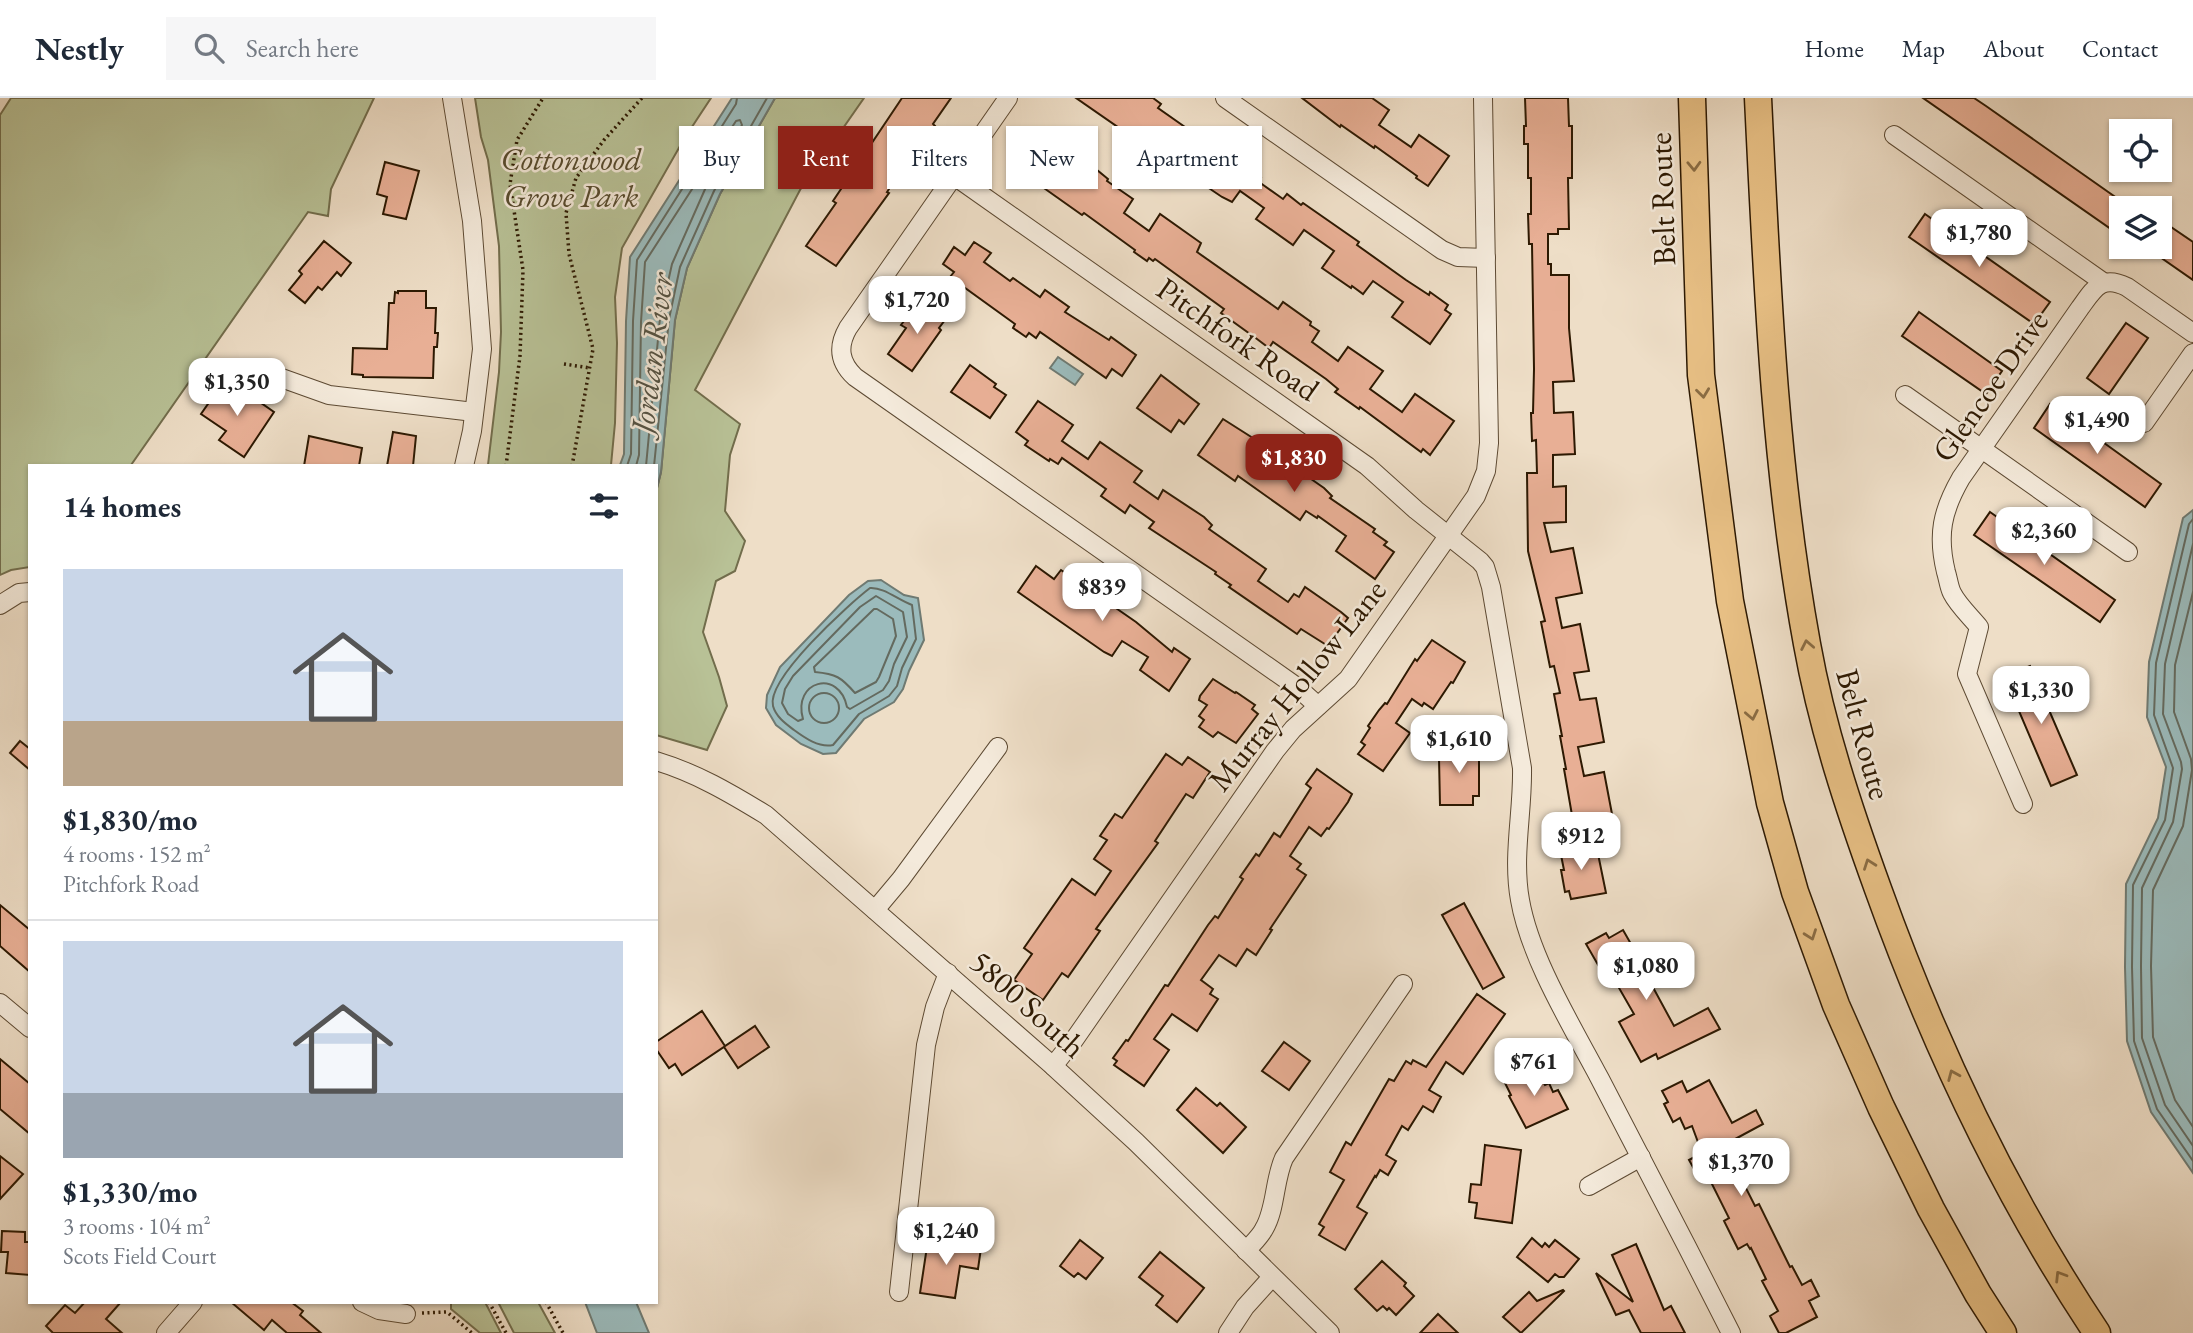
<!DOCTYPE html>
<html lang="en">
<head>
<meta charset="utf-8">
<style>
	:root { --surface:#fff; --page:#f6f6f7; --text:#1f2937; --muted:#747a83; --line:#e0e1e3; --accent:#8f2418 }
	body { margin:0; font-family:"EB Garamond",serif; background:var(--page); color:var(--text); height:100vh; display:flex; flex-direction:column; font-size:26px; white-space:nowrap }
	* { box-sizing:border-box; margin:0 }
	p { font-size:23px; color:var(--muted) }
	.icon { flex:none; width:38px; height:38px; fill:none; stroke:currentColor; stroke-width:2; stroke-linecap:round; stroke-linejoin:round }
	.map { position:relative; flex:1; overflow:hidden }
	.sheet { position:absolute; left:28px; top:366px; width:630px; height:840px; display:flex; flex-direction:column; background:var(--surface); border-radius:0px; box-shadow:0 2px 5px #0004 }
	.sheet>* { flex:none }
	.hud { position:absolute; left:679px; top:28px; width:665px; height:63px; display:flex; gap:14px }
	.buttons { position:absolute; left:2109px; top:21px; display:grid; gap:14px }
	.buttons a { display:grid; place-items:center; width:63px; height:63px; border-radius:0px; background:var(--surface); box-shadow:0 2px 5px #0004; font-size:35px }
	.price { position:absolute; translate:-50% -60px; padding:0 16px; border-radius:14px; background:#fff; color:#222; font-size:23px; line-height:46px; filter:drop-shadow(0 2px 4px #0008) }
	.price::after { content:''; position:absolute; left:50%; top:42px; width:21px; height:16px; margin-left:-10px; background:inherit; clip-path:polygon(0 0,100% 0,50% 100%) }
	.price.on { background:var(--accent); color:#fff }
	ul { padding:0; list-style:none }
	li { display:grid; align-content:center; gap:14px; height:371px; padding:0 35px }
	li+li { border-top:2px solid var(--line) }
	li span { display:grid; place-items:center; height:217px; border-radius:0px; color:#555 }
	li>.icon { margin-inline-start:auto }
	span .icon { width:126px; height:126px; fill:#fffc; stroke-width:1 }
	li b { font-size:30px }
	h2 { display:flex; justify-content:space-between; align-items:center; height:84px; padding:0 35px; font-size:30px }
	.chip { padding:0 24px; border-radius:0px; background:var(--surface); box-shadow:0 2px 5px #0004; font-size:24px; line-height:63px }
	.chip.on { background:var(--accent); color:#fff }
	header { display:flex; align-items:center; gap:42px; box-sizing:border-box; height:98px; padding:0 35px; background:var(--surface); border-bottom:2px solid var(--line) }
	header strong { font-size:33px }
	nav { display:flex; gap:38px; margin-inline-start:auto; font-size:24px }
	.search { width:490px; height:63px; background:var(--page); display:flex; align-items:center; gap:18px; box-sizing:border-box; padding:0 24px; border-radius:0px; color:var(--muted); font-size:26px }
	.map>svg:first-child { display:block }
</style>
</head>
<body>
<header>
<strong>Nestly</strong>
<div class="search"><svg class="icon" aria-label="search" viewBox="0 0 24 24"><circle cx="10" cy="10" r="6"/><path d="M15 15l6 6"/></svg>Search here</div>
<nav><a>Home</a><a>Map</a><a>About</a><a>Contact</a></nav>
</header>
<div class="map">
<svg width="2193" height="1235" viewBox="0 0 2193 1235">
	<rect width="100%" height="100%" fill="#eedec7"/>
	<filter id="stains"><feTurbulence type="fractalNoise" baseFrequency=".00286" numOctaves="4"/><feColorMatrix values="0 0 0 0 .2 0 0 0 0 .09 0 0 0 0 .02 0 0 0 .5 -.17"/></filter>
	<radialGradient id="worn" r=".72"><stop offset=".6" stop-color="#630" stop-opacity="0"/><stop offset="1" stop-color="#630" stop-opacity=".3"/></radialGradient>
	<g fill="#b8c196" stroke="#726d4c" stroke-width="2">
		<path d="M11 0H374L331 91 328 118 308 114 131 367 30 368V469L11 472 0 477V17Z"/>
		<path d="M475 0H711L684 41 622 150 615 199 617 245 615 325 611 367H488L499 274 501 234 499 148 488 62 481 39Z"/>
		<path d="M775 0H864L800 92 695 292 740 326 730 357 725 413 745 443 735 473 716 483 703 534 719 579 727 608 707 652 656 637V394L661 374 675 222 687 170 720 96Z"/>
		<path d="M451 1204H485L501 1235H480L451 1211Z"/>
		<path d="M498 1204H538L555 1235H514Z"/>
	</g>
	<g fill="#9bbbbc" stroke="#6f7a72" stroke-width="2">
		<path d="M732 0H775L720 96 687 170 675 222 661 374 656 394V368L620 367 624 356 626 223 630 159Z"/>
		<path d="M1058 259 1083 276 1075 287 1050 270Z"/>
		<path d="M2193 412V1075L2151 1014 2127 943 2125 869 2126 786 2158 720 2166 669 2147 619 2149 564 2183 420Z"/>
		<path d="M881 482 904 497 918 500 924 542 909 573 903 591 894 604 864 621 836 655 823 656 801 646 776 627 766 610 767 597 780 569 849 497 868 483Z"/>
		<path d="M585 1204H636L649 1235H597Z"/>
	</g>
	<g fill="none" stroke-linecap="round" stroke-linejoin="round">
		<g stroke="#646a5f" stroke-width="2">
			<path d="M627 368 631 356 633 223 637 162 736 6 737 0"/>
			<path d="M636 368 639 357 641 224 645 164 736 23 740 22 742 27 706 89 672 166 660 220 646 368"/>
			<path d="M654 368 669 221 680 169 714 93 767 0"/>
			<path d="M2193 421 2189 426 2156 565 2154 617 2173 670 2165 722 2133 787 2132 869 2134 943 2157 1011 2193 1063"/>
			<path d="M2193 446 2165 566 2163 616 2181 664 2182 671 2173 724 2142 790 2141 868 2142 940 2165 1007 2193 1048"/>
			<path d="M870 490C884 489 898 502 912 507L916 541 902 570 897 588 889 598 859 616 833 647C819 650 805 640 794 632 786 626 776 619 773 608 766 581 849 506 870 490Z"/>
			<path d="M2193 494 2175 567 2174 614 2191 661 2192 672 2183 728 2153 792 2151 868 2153 939 2175 1002 2193 1029"/>
			<path d="M876 498 903 514 907 539 894 566 889 583 883 592 850 611 847 609C839 570 792 583 803 621L798 623 788 616 782 605 785 591 793 578 860 509Z"/>
			<path d="M874 511H877L893 521 896 538 879 579 876 584 855 595C841 579 836 576 815 574L814 569Z"/>
			<circle cx="824" cy="610" r="15"/>
		</g>
	</g>
	<g fill="#e8af95" stroke="#2d1902" stroke-width="2">
		<path d="M902 0H951L933 26 935 28 931 34 933 35 911 65 908 63 887 94 889 95 836 168 806 148 836 105 833 103Z"/>
		<path d="M1076 0H1153L1161 6 1158 10 1212 48 1216 43 1228 52 1225 55 1261 80 1259 84 1283 101 1287 96 1301 107 1303 105 1359 144 1357 147 1406 182 1429 197 1430 194 1448 207 1445 212 1451 216 1430 246 1392 219 1403 204 1373 183 1363 196 1352 188 1351 190 1322 170 1334 153 1304 132 1293 147 1256 121 1264 110 1240 93 1232 104 1222 99 1191 78 1195 72 1169 54 1164 61Z"/>
		<path d="M1302 0H1372L1389 12 1379 27 1411 49 1419 37 1449 58 1428 88 1416 80 1417 78 1375 48 1374 50 1341 27 1340 29Z"/>
		<path d="M1525 0H1568L1569 28H1572V80H1568L1569 131H1558V136H1548V166H1551V177H1569V230L1574 283 1553 284 1554 315 1573 314 1575 356 1553 357V389L1566 388V424L1544 425 1551 454 1573 450 1582 495 1556 500 1562 530 1580 526 1589 573 1574 575 1580 602 1596 600 1604 644 1578 649 1584 678 1604 674 1612 716 1573 723 1564 671H1566L1560 638H1562L1554 596 1560 595 1554 568 1550 569 1541 524 1545 523 1528 453 1527 375H1537L1536 342 1532 343 1531 315H1533L1534 271 1532 146H1529L1528 116H1531V80H1528V46H1524V28H1526Z"/>
		<path d="M1923 0H1974L1986 8 2121 103V138Z"/>
		<path d="M1029 35 1092 79 1097 72 1108 81 1107 83 1133 101 1124 115 1149 133 1160 116 1201 145 1197 154 1278 211 1283 204 1311 224 1310 227 1319 233 1312 244 1338 263 1348 249 1383 273 1370 291 1402 314 1415 296 1454 323 1430 357 1423 351 1421 354 1360 309 1359 311 1335 294 1338 291 1326 281 1273 244 1269 250 1257 241 1221 215 1224 211 1155 161 1153 163 1149 160 1147 163 1134 154 1135 152 1084 115 1082 117 1034 83 1037 78 1011 60Z"/>
		<path d="M385 64 419 73 406 121 383 116 387 99 377 96Z"/>
		<path d="M1925 116 2050 204 2034 226 1909 139Z"/>
		<path d="M2160 127 2166 131 2168 127 2193 144V182L2160 159Z"/>
		<path d="M324 143 351 165 341 178 337 174 322 192 318 189 305 205 289 192 302 176 299 173Z"/>
		<path d="M974 144 991 155 984 164 1010 183 1013 180 1040 199 1045 192 1069 209 1065 214 1109 242 1111 239 1136 257 1122 278 1112 271 1106 280 1040 234 1036 240 1029 235 1026 239 1013 230 1015 226 950 179 954 174 943 166 954 149 965 157Z"/>
		<path d="M398 193H426V210H436L435 235H438L437 249H434L433 280 363 279V277L352 276 353 250 387 251 389 205H394L395 194 398 195Z"/>
		<path d="M919 204 945 222 939 230 941 232 912 273 888 256 906 230 901 227Z"/>
		<path d="M1919 214 2002 273 1986 296 1902 238Z"/>
		<path d="M2126 225 2148 240 2109 296 2087 280Z"/>
		<path d="M970 267 996 286 994 289 1006 297 990 320 951 294Z"/>
		<path d="M1161 277 1199 306 1184 326 1179 322 1171 334 1137 310Z"/>
		<path d="M224 283 249 301 251 298 274 314 244 359 219 342 226 333 201 316Z"/>
		<path d="M1038 303 1073 327 1062 343 1088 361 1100 344 1142 373 1134 384 1158 401 1163 392 1204 419 1212 427 1209 431 1266 471 1258 483 1288 504 1294 496 1299 499 1305 489 1341 514 1348 520 1328 548 1301 531 1297 536 1229 489 1231 487 1215 476 1216 474 1149 430 1154 424 1130 407 1125 415 1101 398 1106 391 1062 360 1058 366 1050 361 1049 363 1025 347 1028 343 1016 334Z"/>
		<path d="M2050 306 2161 386 2145 409 2034 330Z"/>
		<path d="M1223 321 1267 349 1263 355 1287 372 1291 367 1324 390 1332 398 1330 400 1375 431 1373 434 1387 444 1384 447 1394 454 1375 481 1336 453 1346 438 1318 418 1317 420 1306 413 1300 422 1238 378 1235 383 1198 357Z"/>
		<path d="M393 334 416 338 413 368H387Z"/>
		<path d="M309 338 362 350 359 368H304Z"/>
		<path d="M1990 414 2115 502 2100 524 1974 437Z"/>
		<path d="M1036 468 1054 481 1061 472 1136 524 1172 554 1174 550 1190 561 1169 593 1140 572 1148 559 1122 543 1112 558 1104 554 1018 494Z"/>
		<path d="M1432 542 1465 564 1453 585 1451 584 1433 611 1424 605 1422 608 1412 601 1396 625 1410 635 1383 673 1358 656 1365 647 1361 644 1370 630 1368 628 1379 612 1385 605 1387 606 1415 561 1417 563Z"/>
		<path d="M2030 568 2077 677 2051 688 2004 578Z"/>
		<path d="M1213 581 1235 595 1236 594 1255 607 1252 611 1258 616 1236 645 1218 634 1213 639 1199 629 1204 622 1199 618 1207 607 1199 602 1200 598Z"/>
		<path d="M20 643 30 651V672L10 655Z"/>
		<path d="M1443 648H1479V698H1473V707H1440L1439 660H1443Z"/>
		<path d="M1166 656 1182 667 1188 659 1210 674 1193 700 1186 696 1155 743 1158 745 1096 831 1100 833 1068 879 1062 875 1043 902 1014 882 1032 856 1024 850 1072 781 1095 797 1111 773 1094 761 1107 742 1100 738 1115 716 1122 720Z"/>
		<path d="M1317 671 1352 696 1348 704 1329 731 1327 730 1321 738 1309 729 1290 758 1301 766 1297 771 1306 777 1270 831 1272 832 1256 857 1247 851 1236 868 1219 857 1201 882 1213 891 1210 896 1218 901 1197 933 1172 916 1154 941 1169 952 1144 988 1114 967 1117 963 1113 960 1126 942 1128 943 1165 887 1168 888 1208 827 1215 818 1218 820 1243 781 1240 779 1256 756 1259 758 1274 735 1280 739 1311 690 1306 686Z"/>
		<path d="M1577 743 1579 754 1597 751 1606 795 1571 801 1569 793 1565 794 1561 772H1564L1559 747Z"/>
		<path d="M1464 805 1504 879 1483 891 1442 817Z"/>
		<path d="M0 807 30 832V874L0 848Z"/>
		<path d="M1623 832 1651 881 1649 882 1674 928 1708 910 1720 931 1658 961 1656 956 1641 964 1619 924 1634 916 1607 869 1601 872 1586 846 1606 835 1609 840Z"/>
		<path d="M1477 896 1505 916 1463 976 1446 964 1429 992 1441 999 1433 1014 1423 1008 1408 1032 1402 1028 1386 1057 1396 1063 1388 1077 1380 1072 1376 1079 1375 1078 1357 1109 1367 1115 1345 1152 1319 1137 1324 1129 1319 1126 1344 1082 1330 1074 1346 1044 1351 1047 1389 981 1394 983 1406 963 1411 966 1413 962 1426 969Z"/>
		<path d="M702 913 725 948 755 928 769 949 738 970 724 949 682 977 675 966 669 970 656 951V944Z"/>
		<path d="M1284 944 1310 963 1289 992 1262 973Z"/>
		<path d="M0 961 30 986V1036L0 1011Z"/>
		<path d="M1530 970 1536 983 1541 980 1545 987 1549 985 1553 994 1558 992 1568 1011 1526 1030 1509 998 1511 997 1504 983Z"/>
		<path d="M1709 982 1732 1025 1756 1012 1763 1026 1724 1047 1755 1108 1759 1106 1790 1169 1792 1168 1802 1187 1811 1182 1819 1198 1809 1203 1817 1219 1786 1235H1779L1770 1218 1778 1213 1762 1183 1766 1181 1751 1150 1750 1151 1747 1146 1738 1151 1724 1123 1729 1120 1707 1076 1699 1080 1689 1062 1702 1055 1692 1028 1685 1031 1680 1020 1673 1024 1664 1006 1668 1004 1662 993 1682 983 1687 994Z"/>
		<path d="M1196 990 1217 1008 1220 1005 1246 1029 1223 1055 1177 1012Z"/>
		<path d="M1485 1047 1521 1052 1512 1125 1475 1120 1477 1105 1469 1104 1471 1086 1481 1087Z"/>
		<path d="M0 1058 23 1076 0 1101Z"/>
		<path d="M2 1133 25 1134V1144H30V1177L6 1175 8 1154H1Z"/>
		<path d="M1532 1140 1542 1149 1545 1145 1549 1149 1555 1142 1579 1161 1564 1179H1559L1555 1176 1548 1184 1517 1159Z"/>
		<path d="M928 1142 981 1150 978 1171 960 1168 955 1200 920 1195Z"/>
		<path d="M1080 1142 1103 1160 1086 1181 1078 1175 1074 1179 1060 1168Z"/>
		<path d="M1636 1146 1664 1212 1671 1208 1685 1235H1641L1629 1212 1616 1217 1596 1175 1633 1204 1612 1157Z"/>
		<path d="M1160 1154 1204 1190 1177 1224 1156 1207 1163 1198 1139 1179Z"/>
		<path d="M1382 1163 1406 1185 1404 1188 1414 1198 1396 1217 1389 1210 1387 1212 1383 1208 1377 1213 1355 1191Z"/>
		<path d="M1563 1192 1564 1193 1521 1235 1503 1219 1529 1194 1537 1203Z"/>
		<path d="M85 1204H121L106 1221 122 1235H53L46 1228 65 1207 75 1215Z"/>
		<path d="M231 1204H291L303 1213 300 1217 321 1235H287L272 1222 264 1232Z"/>
		<path d="M1438 1216 1458 1235H1420Z"/>
	</g>
	<g fill="none" stroke-linecap="round" stroke-linejoin="round">
		<g stroke="#5d4a33" stroke-width="20">
			<g id="minor">
				<path d="M452 0 472 123 482 251 472 333 464 368"/>
				<path d="M1008 0 848 230C837 249 840 265 855 279L1297 589 1318 608"/>
				<path d="M1225 0 1442 152 1458 159 1486 160"/>
				<path d="M1894 37 2103 184"/>
				<path d="M953 77 1367 368 1416 412 1480 463 1485 469 1491 489 1522 670C1523 714 1512 758 1520 802 1530 860 1572 928 1600 981 1644 1065 1688 1150 1731 1235"/>
				<path d="M259 272 329 297 474 314"/>
				<path d="M1905 297 2128 454"/>
				<path d="M2144 325 2193 255"/>
				<path d="M0 507 19 495 30 494"/>
				<path d="M656 663C696 675 730 695 766 717L1053 968 1136 1044 1330 1235"/>
				<path d="M2023 706 1967 576 1979 529C1970 518 1958 507 1952 495 1949 489 1948 480 1946 474 1937 437 1942 413 1961 380L2080 210C2094 191 2101 176 2127 189L2193 235"/>
				<path d="M875 812 901 781 998 649"/>
				<path d="M0 905 30 930"/>
				<path d="M1053 968 1074 942 1275 653 1293 631 1348 581 1476 398 1486 373 1489 345 1483 0"/>
				<path d="M1589 1088 1641 1059"/>
				<path d="M1246 1153C1252 1146 1260 1139 1264 1131 1276 1111 1274 1082 1284 1060L1403 886"/>
				<path d="M899 1194 926 947 935 909 948 875"/>
				<path d="M362 1204 379 1212 406 1216"/>
				<path d="M166 1235 193 1204"/>
				<path d="M1228 1235 1245 1209 1272 1179"/>
			</g>
		</g>
		<g stroke="#2d1902" stroke-width="29">
			<g id="highway">
				<path d="M1692 0 1701 277 1730 503 1770 705 1795 794 1836 907 1881 1009 1931 1111 1978 1196 2003 1235"/>
				<path d="M1758 0C1767 183 1774 366 1807 546 1822 630 1849 711 1878 791 1934 947 2005 1097 2097 1235"/>
			</g>
		</g>
		<g stroke="#2d1902" stroke-width="3.5" stroke-dasharray="2 3.5" stroke-linecap="butt">
			<path d="M564 266 590 270"/>
			<path d="M506 368 520 258 523 172 510 86 517 42 543 0"/>
			<path d="M572 368 593 251 569 156 566 115 576 80 604 42 642 0"/>
			<path d="M489 1204 506 1235"/>
			<path d="M546 1204 563 1235"/>
			<path d="M422 1215 447 1214 472 1235"/>
		</g>
		<use href="#minor" stroke="#f4eadb" stroke-width="18"/>
		<use href="#highway" stroke="#e7bf84" stroke-width="26"/>
	</g>
	<defs><path id="oneway-chevron" d="M-2-3.5L2.5 0L-2 3.5" fill="none" stroke-width="1.6" stroke-linecap="round" stroke-linejoin="round" transform="scale(1.75)"/></defs>
	<g stroke="#8a6c43">
		<use href="#oneway-chevron" transform="translate(1694 68) rotate(88)"/>
		<use href="#oneway-chevron" transform="translate(1703 295) rotate(83)"/>
		<use href="#oneway-chevron" transform="translate(1807 547) rotate(-101)"/>
		<use href="#oneway-chevron" transform="translate(1752 617) rotate(79)"/>
		<use href="#oneway-chevron" transform="translate(1869 766) rotate(-110)"/>
		<use href="#oneway-chevron" transform="translate(1811 837) rotate(70)"/>
		<use href="#oneway-chevron" transform="translate(1953 977) rotate(-113)"/>
		<use href="#oneway-chevron" transform="translate(2060 1178) rotate(-122)"/>
	</g>
	<g text-anchor="middle" stroke-width="5" stroke-linejoin="round" paint-order="stroke">
		<g font-size="32" font-style="italic" fill="#574b2e" stroke="#f4eadb">
			<text x="571" y="72">Cottonwood<tspan x="571" dy="37">Grove Park</tspan></text>
		</g>
		<g font-size="32" fill="#2d1902" stroke="#f4eadb">
			<text transform="translate(1662 101) rotate(-92)" y="11">Belt Route</text>
			<text transform="translate(1238 241) rotate(35)" y="11">Pitchfork Road</text>
			<text transform="translate(1990 288) rotate(-55)" y="11">Glencoe Drive</text>
			<text transform="translate(1297 587) rotate(-51)" y="11">Murray Hollow Lane</text>
			<text transform="translate(1864 636) rotate(75)" y="11">Belt Route</text>
			<text transform="translate(1028 906) rotate(42)" y="11">5800 South</text>
		</g>
		<g font-size="33" font-style="italic" fill="#545243" stroke="#f4eadb">
			<text transform="translate(651 255) rotate(-83)" y="12">Jordan River</text>
		</g>
	</g>
	<rect width="100%" height="100%" filter="url(#stains)"/>
	<rect width="100%" height="100%" fill="url(#worn)"/>
</svg>
<div class="buttons">
<a><svg class="icon" aria-label="locate" viewBox="0 0 24 24"><circle cx="12" cy="12" r="6"/><path d="M12 2v4M12 18v4M2 12h4M18 12h4"/></svg></a>
<a><svg class="icon" aria-label="layers" viewBox="0 0 24 24"><path d="M12 4l9 5-9 5-9-5zM3 14l9 5 9-5"/></svg></a>
</div>
<b class="price" style="left:1979px;top:171px">$1,780</b>
<b class="price" style="left:917px;top:238px">$1,720</b>
<b class="price" style="left:237px;top:320px">$1,350</b>
<b class="price" style="left:2097px;top:358px">$1,490</b>
<b class="price on" style="left:1294px;top:396px">$1,830</b>
<b class="price" style="left:2044px;top:469px">$2,360</b>
<b class="price" style="left:1102px;top:525px">$839</b>
<b class="price" style="left:2041px;top:628px">$1,330</b>
<b class="price" style="left:1459px;top:677px">$1,610</b>
<b class="price" style="left:1581px;top:774px">$912</b>
<b class="price" style="left:1646px;top:904px">$1,080</b>
<b class="price" style="left:1534px;top:1000px">$761</b>
<b class="price" style="left:1741px;top:1100px">$1,370</b>
<b class="price" style="left:946px;top:1169px">$1,240</b>
<div class="hud">
<a class="chip">Buy</a>
<a class="chip on">Rent</a>
<a class="chip">Filters</a>
<a class="chip">New</a>
<a class="chip">Apartment</a>
</div>
<section class="sheet">
<h2>14 homes<svg class="icon" aria-label="filters" viewBox="0 0 24 24"><path d="M4 7h16M4 17h16"/><circle cx="9" cy="7" r="2"/><circle cx="15" cy="17" r="2"/></svg></h2>
<ul>
<li><span style="background:linear-gradient(#c9d6e8 70%,#b9a48a 0)"><svg class="icon" aria-label="home" viewBox="0 0 24 24"><path d="M3 11l9-7 9 7M6 9v11h12V9"/></svg></span><div><b>$1,830/mo</b><p>4 rooms · 152 m²</p><p>Pitchfork Road</p></div></li>
<li><span style="background:linear-gradient(#c9d6e8 70%,#9aa5b1 0)"><svg class="icon" aria-label="home" viewBox="0 0 24 24"><path d="M3 11l9-7 9 7M6 9v11h12V9"/></svg></span><div><b>$1,330/mo</b><p>3 rooms · 104 m²</p><p>Scots Field Court</p></div></li>
</ul>
</section>
</div>
</body>
</html>
